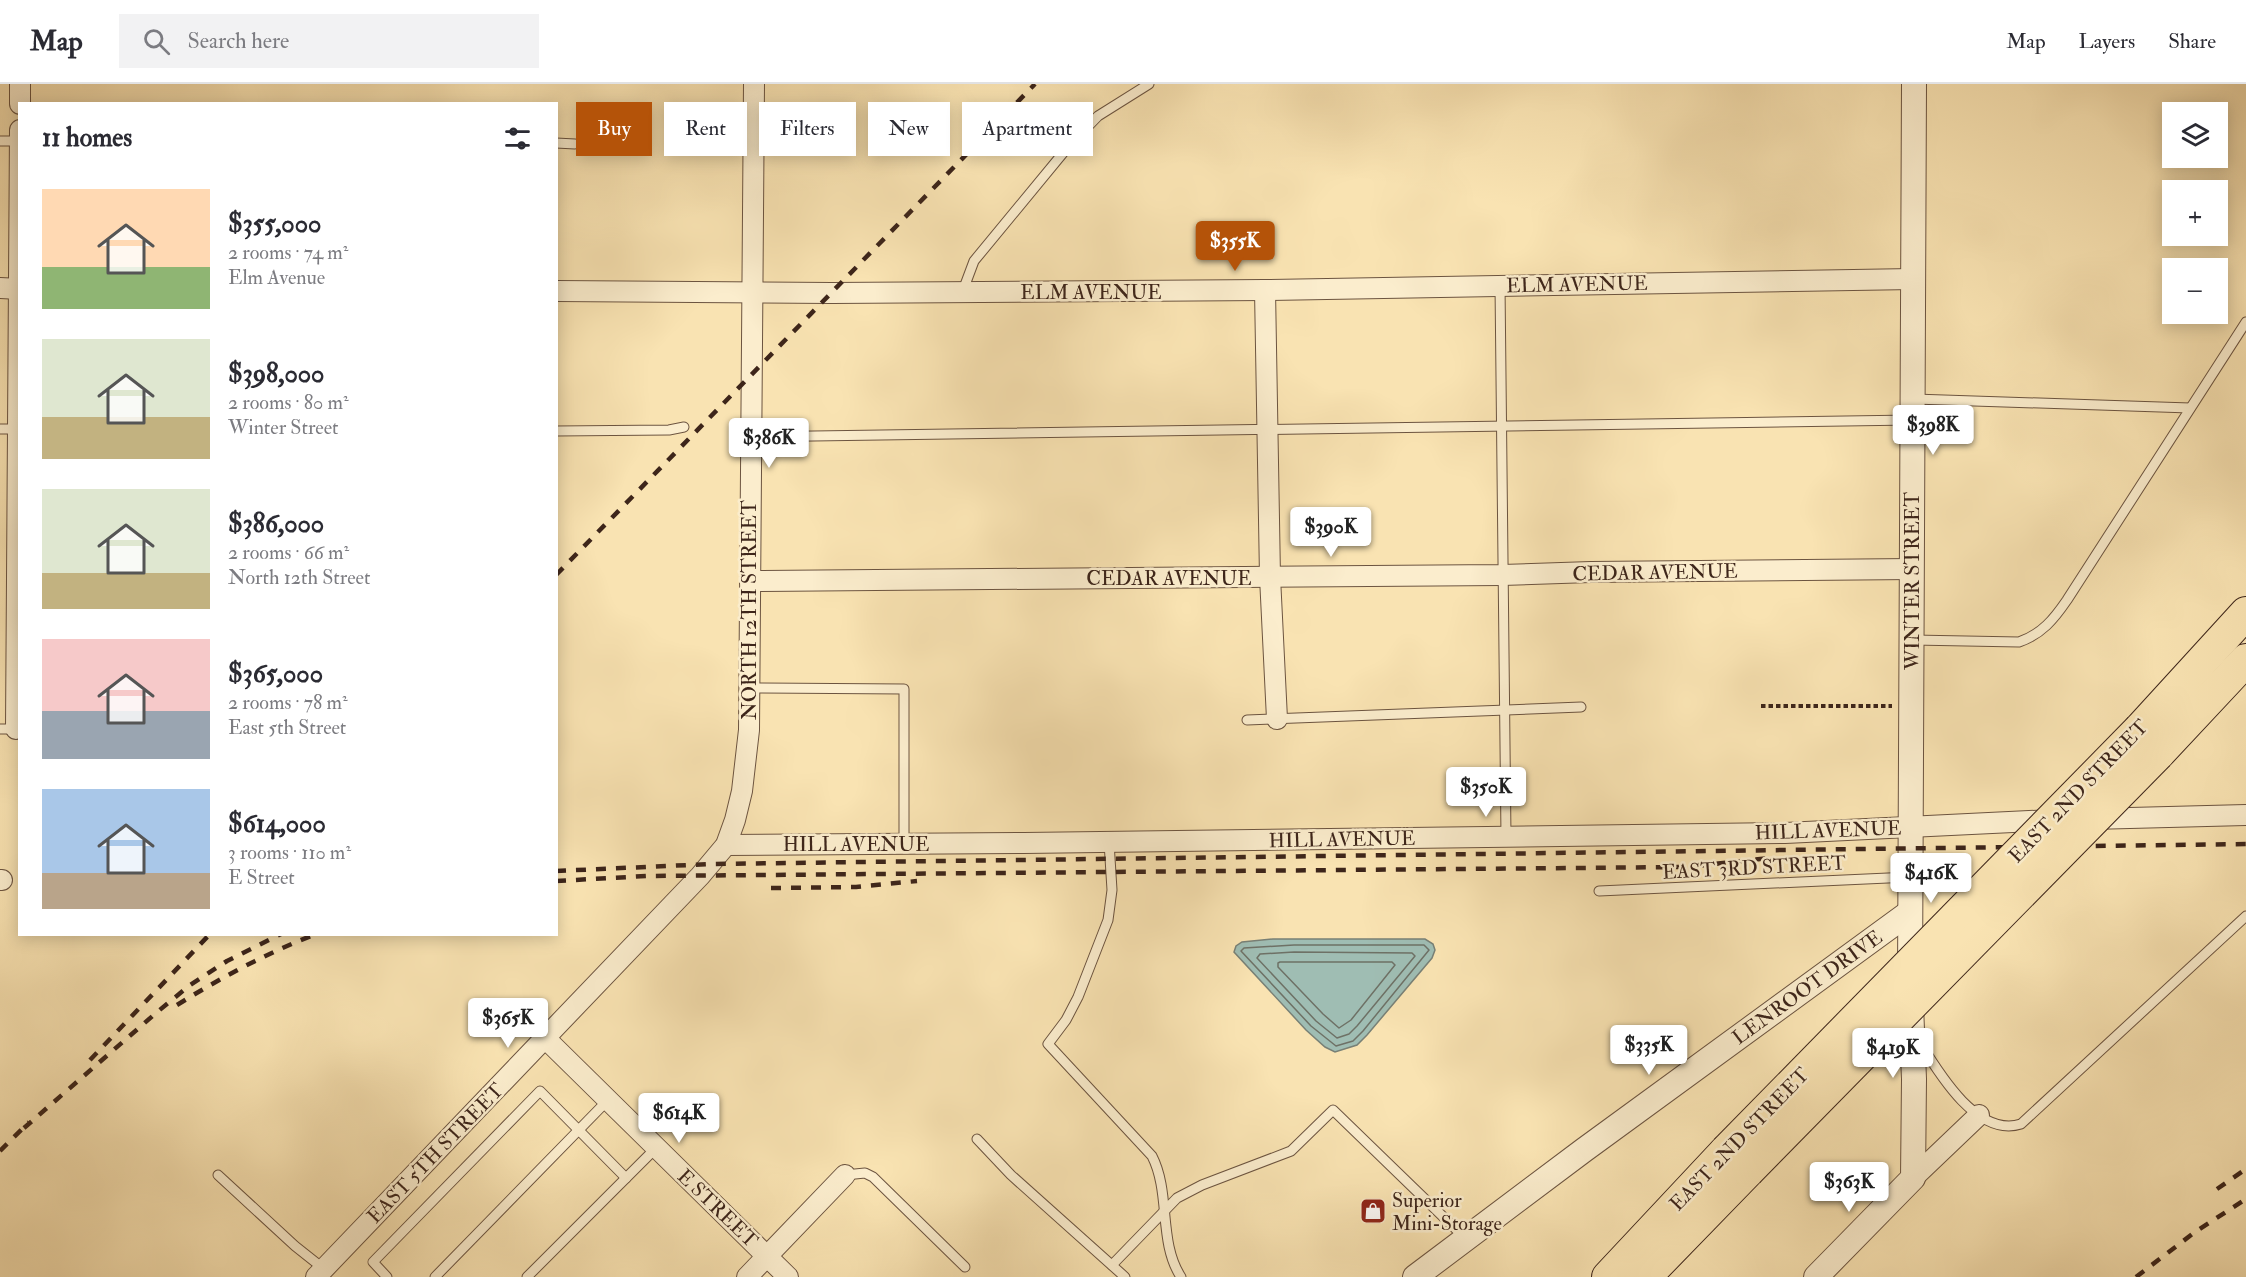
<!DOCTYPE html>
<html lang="en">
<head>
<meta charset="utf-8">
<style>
	:root { --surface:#fff; --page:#f2f2f3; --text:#2b2b33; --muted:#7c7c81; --line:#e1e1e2; --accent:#b45309 }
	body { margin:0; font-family:"IM FELL Double Pica",serif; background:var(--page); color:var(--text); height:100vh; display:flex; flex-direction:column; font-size:22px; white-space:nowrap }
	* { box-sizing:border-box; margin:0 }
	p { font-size:20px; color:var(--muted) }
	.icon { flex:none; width:33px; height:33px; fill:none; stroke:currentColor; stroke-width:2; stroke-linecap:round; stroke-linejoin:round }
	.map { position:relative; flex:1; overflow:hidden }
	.sheet { position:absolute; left:18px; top:18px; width:540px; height:834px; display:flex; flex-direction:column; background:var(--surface); border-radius:0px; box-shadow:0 3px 15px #0003 }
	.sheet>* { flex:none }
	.guide { position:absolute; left:576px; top:18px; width:570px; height:54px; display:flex; gap:12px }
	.buttons { position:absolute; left:2162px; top:18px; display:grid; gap:12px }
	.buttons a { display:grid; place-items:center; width:66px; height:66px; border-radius:0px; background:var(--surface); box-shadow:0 3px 15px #0003; font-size:30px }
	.price { position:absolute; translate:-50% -51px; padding:0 14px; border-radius:6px; background:#fff; color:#222; font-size:20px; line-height:39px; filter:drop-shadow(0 2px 3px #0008) }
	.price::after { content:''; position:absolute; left:50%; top:36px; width:18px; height:14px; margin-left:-9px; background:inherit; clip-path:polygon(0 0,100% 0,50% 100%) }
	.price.active { background:var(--accent); color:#fff }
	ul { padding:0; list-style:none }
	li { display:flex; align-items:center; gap:18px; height:150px; padding:0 24px }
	li span { display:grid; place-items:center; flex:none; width:168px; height:120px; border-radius:0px; color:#555 }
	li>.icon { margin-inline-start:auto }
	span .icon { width:72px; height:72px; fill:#fffc; stroke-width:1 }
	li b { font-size:26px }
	h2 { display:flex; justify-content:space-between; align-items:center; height:72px; padding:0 24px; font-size:26px }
	.tag { padding:0 21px; border-radius:0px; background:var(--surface); box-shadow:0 3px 15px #0003; font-size:21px; line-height:54px }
	.tag.active { background:var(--accent); color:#fff }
	header { display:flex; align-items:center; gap:36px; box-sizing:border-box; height:84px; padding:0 30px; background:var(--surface); border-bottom:2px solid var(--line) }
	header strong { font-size:28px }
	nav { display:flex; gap:33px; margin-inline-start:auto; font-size:21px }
	.search { width:420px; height:54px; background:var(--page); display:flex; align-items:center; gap:15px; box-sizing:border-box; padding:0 21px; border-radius:0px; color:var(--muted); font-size:22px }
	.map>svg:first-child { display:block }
</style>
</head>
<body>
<header>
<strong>Map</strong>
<div class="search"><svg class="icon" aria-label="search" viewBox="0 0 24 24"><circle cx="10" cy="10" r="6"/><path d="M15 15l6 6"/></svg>Search here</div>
<nav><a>Map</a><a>Layers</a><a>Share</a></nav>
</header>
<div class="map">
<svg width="2246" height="1193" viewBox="0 0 2246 1193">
	<rect width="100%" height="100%" fill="#f9e3b2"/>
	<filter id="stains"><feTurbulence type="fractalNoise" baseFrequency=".00333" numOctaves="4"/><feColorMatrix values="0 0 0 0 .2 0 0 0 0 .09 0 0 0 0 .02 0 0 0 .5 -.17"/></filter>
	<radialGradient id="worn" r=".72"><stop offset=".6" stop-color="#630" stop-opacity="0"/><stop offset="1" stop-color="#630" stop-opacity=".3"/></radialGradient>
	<path fill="#9fbdb3" stroke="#788076" stroke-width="1.5" d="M1273 855H1425L1433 860 1435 866 1432 874 1367 951 1357 961 1335 968 1325 963 1306 946 1234 868 1236 862 1242 858Z"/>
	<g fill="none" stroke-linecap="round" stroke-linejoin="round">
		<g stroke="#6e7166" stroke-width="1.5">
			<path d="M1294 861H1424L1429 866 1363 947 1353 957 1336 962 1311 942 1241 867 1244 864Z"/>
			<path d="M1294 868 1412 869 1415 872 1357 942 1349 950 1337 954 1316 937 1257 874 1260 870Z"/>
			<path d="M1280 878H1392L1395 881 1351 936 1339 944 1323 930 1278 883V879Z"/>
		</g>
		<g stroke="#6c5440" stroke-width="11">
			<g id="service">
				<path d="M0 57H20"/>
				<path d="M556 59 575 60"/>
				<path d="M1500 201 1506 752"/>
				<path d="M962 209 974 177 1068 63 1098 32 1149 0"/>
				<path d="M1914 315 2190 324"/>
				<path d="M0 345H19"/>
				<path d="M556 347 669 346 684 343"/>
				<path d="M750 353 1912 336"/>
				<path d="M1913 556 2019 558C2042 550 2054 535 2067 516L2246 238"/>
				<path d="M750 604 904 605V760"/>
				<path d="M1247 636 1581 623"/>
				<path d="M0 645H19"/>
				<path d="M1109 758 1112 806 1108 836 1078 913 1066 936 1048 960 1152 1072C1171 1109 1158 1158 1181 1193"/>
				<path d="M1599 807 1910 793"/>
				<path d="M1919 957C1938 988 1977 1054 2021 1040L2246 832"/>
				<path d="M977 1055 1011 1091 1125 1193"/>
				<path d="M218 1091 295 1162 324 1185"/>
				<path d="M845 1091 865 1089 873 1093 965 1183"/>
				<path d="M1112 1181 1177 1114 1202 1101 1291 1067 1333 1026 1464 1153"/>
				<path d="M387 1193 373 1178 540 1007 626 1094"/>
				<path d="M435 1193 608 1016"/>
				<path d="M527 1193 656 1064"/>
			</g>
		</g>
		<g stroke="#6c5440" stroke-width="22">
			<g id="minor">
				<path d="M20 20V0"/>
				<path d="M0 204 20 205"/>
				<path d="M1265 206 1270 493 1277 635"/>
				<path d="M556 207 832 209 1265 206 1913 195"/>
				<path d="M750 497 1502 491 1591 488 1912 485"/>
				<path d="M16 645 20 46"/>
				<path d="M2091 735 2246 731"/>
				<path d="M726 761 1024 759 1785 749 2052 736"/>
				<path d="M0 796H2"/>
				<path d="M545 954 788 1193"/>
				<path d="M1913 1094 1979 1031"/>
				<path d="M316 1193 700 792 726 761 735 736 742 707 749 646 754 0"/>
				<path d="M747 1193 845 1091"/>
			</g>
		</g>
		<g stroke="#6c5440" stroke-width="26">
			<g id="tertiary">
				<path d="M1415 1193 1584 1066 1910 828"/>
				<path d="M1816 1193 1913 1094 1914 995 1910 897 1914 0"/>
			</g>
		</g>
		<g stroke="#3d251a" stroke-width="34">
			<g id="trunk">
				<path d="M2140 645 2246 529"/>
				<path d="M2158 670 2246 576"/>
				<path d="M1608 1193 1726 1067"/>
				<path d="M1645 1193 1748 1087"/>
			</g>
		</g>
		<path stroke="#3d251a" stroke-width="4" stroke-dasharray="4.5 3" stroke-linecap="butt" d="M1761 622H1892"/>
		<use href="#service" stroke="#fbedcd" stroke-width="9"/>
		<use href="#minor" stroke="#fbedcd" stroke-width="20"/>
		<use href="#tertiary" stroke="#fbedcd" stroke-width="24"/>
		<use href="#trunk" stroke="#f9e3b2" stroke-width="32"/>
		<g stroke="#3d251a" stroke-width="4.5" stroke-dasharray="10 10" stroke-linecap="butt">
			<path d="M556 491 1035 0"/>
			<path d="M556 787 711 780 2246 760"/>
			<path d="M556 797 647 792 1687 783 1769 774"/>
			<path d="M771 804 856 803 917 797"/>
			<path d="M177 921C222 893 267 869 316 850"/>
			<path d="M90 976 210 850"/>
			<path d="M24 1044 156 929 190 901 227 877 281 850"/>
			<path d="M0 1067 29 1038"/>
			<path d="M2217 1105 2246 1085"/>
			<path d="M2136 1193 2195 1148 2246 1115"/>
		</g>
		<g stroke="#3d251a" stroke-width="34" stroke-linecap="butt">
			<g id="trunk-bridge">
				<path d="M1726 1067 2140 645"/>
				<path d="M1748 1087 2158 670"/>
			</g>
		</g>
		<use href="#trunk-bridge" stroke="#f9e3b2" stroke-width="32"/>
	</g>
	<defs>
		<g id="shop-square" transform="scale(1.35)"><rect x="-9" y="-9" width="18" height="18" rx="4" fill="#8f2418" stroke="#fbedcd"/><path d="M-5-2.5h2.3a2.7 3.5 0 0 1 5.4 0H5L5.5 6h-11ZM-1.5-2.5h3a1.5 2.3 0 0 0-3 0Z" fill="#fff"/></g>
	</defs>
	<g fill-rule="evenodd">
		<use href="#shop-square" x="1373" y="1127"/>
	</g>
	<g text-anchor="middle" stroke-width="5" stroke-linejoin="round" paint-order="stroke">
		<g font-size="20" fill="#3d251a" stroke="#fbedcd">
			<text transform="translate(1577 200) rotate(-1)" y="7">ELM AVENUE</text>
			<text x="1091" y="215">ELM AVENUE</text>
			<text transform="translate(1655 488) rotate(-1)" y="7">CEDAR AVENUE</text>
			<text x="1169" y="501">CEDAR AVENUE</text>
			<text transform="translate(1912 497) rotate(-90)" y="7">WINTER STREET</text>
			<text transform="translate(749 526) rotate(-90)" y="7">NORTH 12TH STREET</text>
			<text transform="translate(2078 707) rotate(-46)" y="7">EAST 2ND STREET</text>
			<text transform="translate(1828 746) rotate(-2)" y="7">HILL AVENUE</text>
			<text transform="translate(1342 755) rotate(-1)" y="7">HILL AVENUE</text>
			<text x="856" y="767">HILL AVENUE</text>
			<text transform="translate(1754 783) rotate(-3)" y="7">EAST 3RD STREET</text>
			<text transform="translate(1807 903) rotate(-36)" y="7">LENROOT DRIVE</text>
			<text transform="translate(1739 1055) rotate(-46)" y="7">EAST 2ND STREET</text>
			<text transform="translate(435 1069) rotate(-46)" y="7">EAST 5TH STREET</text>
			<text transform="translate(718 1124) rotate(44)" y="7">E STREET</text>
		</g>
		<g font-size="20" fill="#3d251a" stroke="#fbedcd" text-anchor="start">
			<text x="1392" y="1123">Superior<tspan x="1392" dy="23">Mini-Storage</tspan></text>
		</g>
	</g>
	<rect width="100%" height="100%" filter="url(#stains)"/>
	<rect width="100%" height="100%" fill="url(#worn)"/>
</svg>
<div class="buttons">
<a><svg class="icon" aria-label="layers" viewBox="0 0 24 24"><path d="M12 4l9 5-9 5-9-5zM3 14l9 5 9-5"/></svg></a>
<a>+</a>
<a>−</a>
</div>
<b class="price active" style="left:1235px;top:188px">$355K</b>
<b class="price" style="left:1933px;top:372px">$398K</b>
<b class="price" style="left:769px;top:385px">$386K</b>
<b class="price" style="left:1331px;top:474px">$390K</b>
<b class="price" style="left:1486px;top:734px">$350K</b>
<b class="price" style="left:1931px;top:820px">$416K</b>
<b class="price" style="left:508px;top:965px">$365K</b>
<b class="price" style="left:1649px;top:992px">$335K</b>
<b class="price" style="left:1893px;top:995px">$419K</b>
<b class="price" style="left:679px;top:1060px">$614K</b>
<b class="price" style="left:1849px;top:1129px">$363K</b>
<div class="guide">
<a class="tag active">Buy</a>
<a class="tag">Rent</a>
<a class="tag">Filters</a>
<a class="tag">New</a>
<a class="tag">Apartment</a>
</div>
<section class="sheet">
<h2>11 homes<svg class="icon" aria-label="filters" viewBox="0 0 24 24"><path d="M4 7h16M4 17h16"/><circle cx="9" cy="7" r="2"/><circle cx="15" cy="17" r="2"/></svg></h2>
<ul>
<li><span style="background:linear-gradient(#ffd9b3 65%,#8fb573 0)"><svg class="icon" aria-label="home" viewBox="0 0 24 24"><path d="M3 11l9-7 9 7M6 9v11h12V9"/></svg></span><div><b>$355,000</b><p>2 rooms · 74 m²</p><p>Elm Avenue</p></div></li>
<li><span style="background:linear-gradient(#dfe7d0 65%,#c2b280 0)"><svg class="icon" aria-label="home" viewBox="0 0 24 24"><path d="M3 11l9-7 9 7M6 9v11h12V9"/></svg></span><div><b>$398,000</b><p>2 rooms · 80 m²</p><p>Winter Street</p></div></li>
<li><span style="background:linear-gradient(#dfe7d0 70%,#c2b280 0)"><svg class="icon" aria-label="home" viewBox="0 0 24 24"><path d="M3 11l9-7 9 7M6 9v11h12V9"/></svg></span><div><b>$386,000</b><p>2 rooms · 66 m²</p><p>North 12th Street</p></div></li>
<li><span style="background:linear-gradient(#f6c9c9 60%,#9aa5b1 0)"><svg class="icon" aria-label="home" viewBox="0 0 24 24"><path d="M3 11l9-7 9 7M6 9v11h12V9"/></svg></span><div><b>$365,000</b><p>2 rooms · 78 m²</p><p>East 5th Street</p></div></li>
<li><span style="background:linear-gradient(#a9c7e8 70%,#b9a48a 0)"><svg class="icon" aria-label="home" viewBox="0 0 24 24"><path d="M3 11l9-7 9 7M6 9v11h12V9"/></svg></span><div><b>$614,000</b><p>3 rooms · 110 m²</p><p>E Street</p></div></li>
</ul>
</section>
</div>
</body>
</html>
